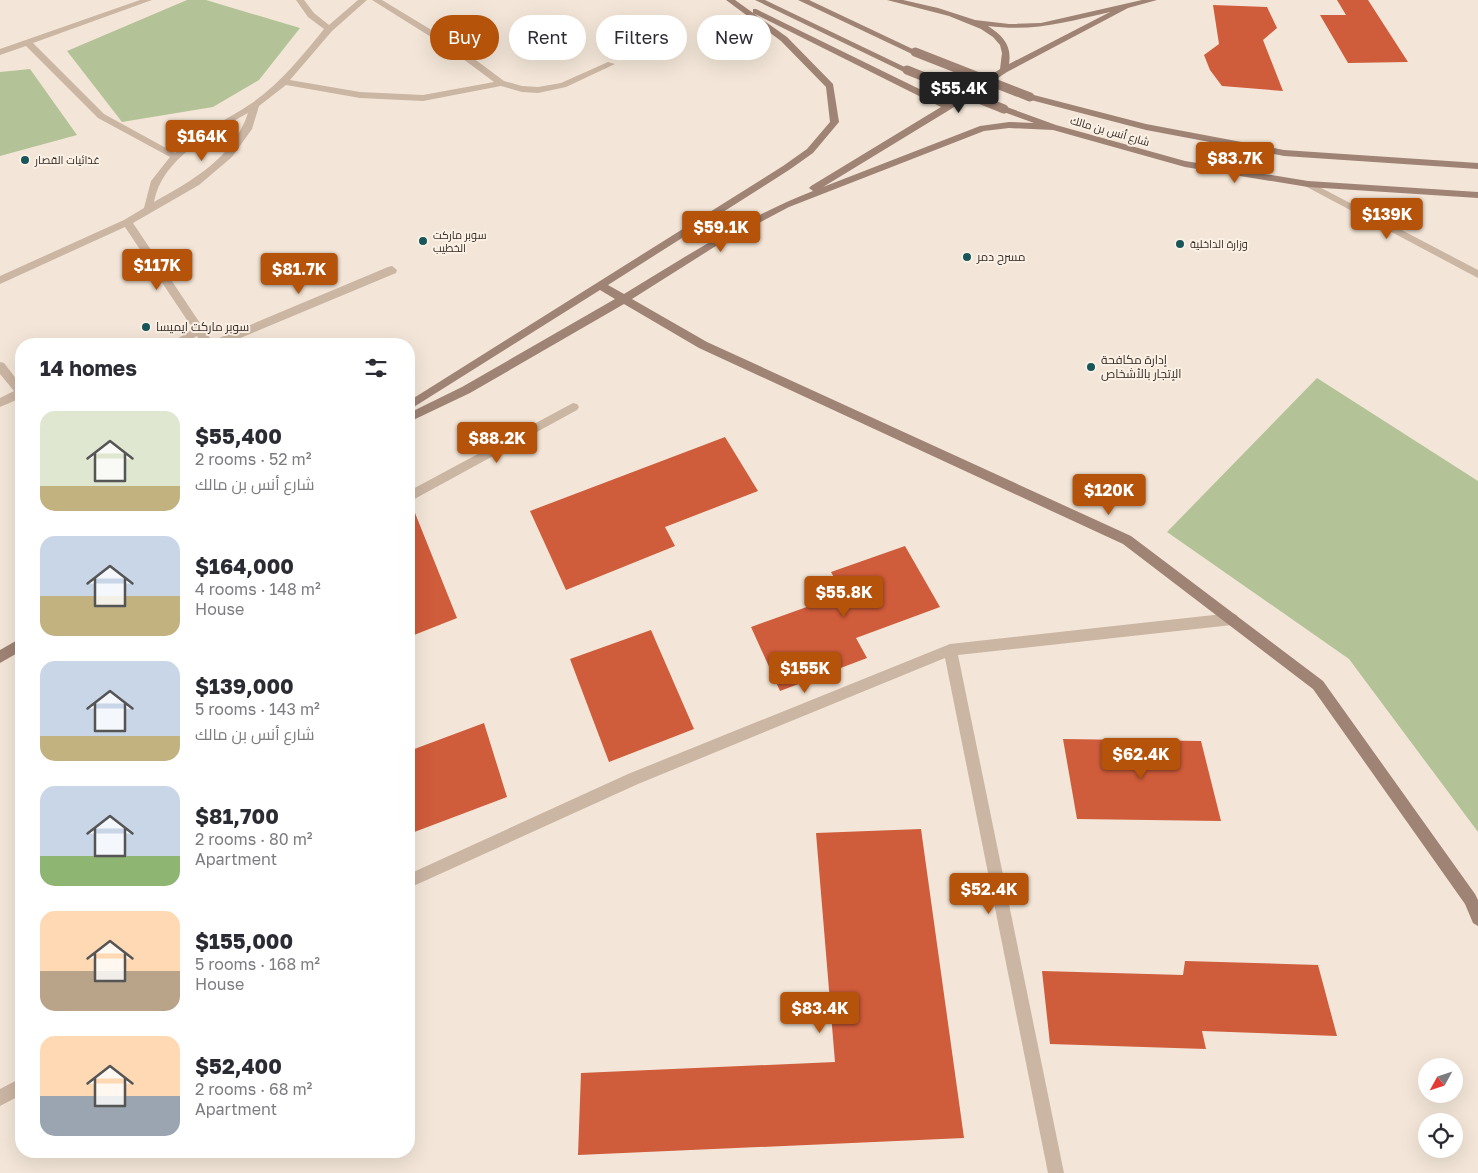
<!DOCTYPE html>
<html lang="en">
<head>
<meta charset="utf-8">
<style>
	:root { --surface:#fff; --page:#f7f7f7; --text:#2b2b33; --muted:#7c7c81; --accent:#b45309 }
	body { margin:0; font-family:"Golos Text",Cairo,sans-serif; background:var(--page); color:var(--text); height:100vh; display:flex; flex-direction:column; font-size:19px; white-space:nowrap }
	* { box-sizing:border-box; margin:0 }
	p { font-size:16px; color:var(--muted) }
	.icon { flex:none; width:28px; height:28px; fill:none; stroke:currentColor; stroke-width:2; stroke-linecap:round; stroke-linejoin:round }
	.map { position:relative; flex:1; overflow:hidden }
	.panel { position:absolute; left:15px; top:338px; width:400px; height:820px; display:flex; flex-direction:column; background:var(--surface); border-radius:20px; box-shadow:0 5px 20px #0002 }
	.panel>* { flex:none }
	.guide { position:absolute; left:430px; top:15px; width:475px; height:45px; display:flex; gap:10px }
	.needle { width:32px; rotate:230deg }
	.fabs { position:absolute; left:1418px; top:1058px; display:grid; gap:10px }
	.fabs a { display:grid; place-items:center; width:45px; height:45px; border-radius:50%; background:var(--surface); box-shadow:0 5px 20px #0002; font-size:25px }
	.price { position:absolute; translate:-50% -42px; padding:0 11px; border-radius:5px; background:var(--accent); color:#fff; font-size:16px; line-height:32px; filter:drop-shadow(0 1px 2px #0008) }
	.price::after { content:''; position:absolute; left:50%; top:30px; width:15px; height:11px; margin-left:-8px; background:inherit; clip-path:polygon(0 0,100% 0,50% 100%) }
	.price.selected { background:#222; color:#fff }
	ul { padding:0; list-style:none }
	li { display:flex; align-items:center; gap:15px; height:125px; padding:0 25px }
	li span { display:grid; place-items:center; flex:none; width:140px; height:100px; border-radius:15px; color:#555 }
	li>.icon { margin-inline-start:auto }
	span .icon { width:60px; height:60px; fill:#fffc; stroke-width:1 }
	li b { font-size:21px }
	h2 { display:flex; justify-content:space-between; align-items:center; height:60px; padding:0 25px; font-size:21px }
	.tag { padding:0 18px; border-radius:22px; background:var(--surface); box-shadow:0 5px 20px #0002; font-size:18px; line-height:45px }
	.tag.selected { background:var(--accent); color:#fff }
	.map>svg:first-child { display:block }
</style>
</head>
<body>
<div class="map">
<svg width="1478" height="1173" viewBox="0 0 1478 1173">
	<rect width="100%" height="100%" fill="#f3e6d8"/>
	<g fill="#b4c397">
		<path d="M187 0H206L300 28 259 80 213 107 122 122 67 51Z"/>
		<path d="M30 69 77 135 0 156V72Z"/>
		<path d="M1317 378 1478 481V832L1349 659 1167 532Z"/>
	</g>
	<g fill="#cf5c3a">
		<path d="M1337 0H1368L1408 62 1348 63 1320 15H1346Z"/>
		<path d="M1213 5 1267 7 1277 28 1263 40 1283 91 1222 86 1210 70 1204 55 1219 44Z"/>
		<path d="M725 437 758 491 665 527 675 546 566 590 530 511Z"/>
		<path d="M411 503 457 618 409 637V504Z"/>
		<path d="M905 546 940 607 856 638 867 658 780 691 751 627 843 594 831 572Z"/>
		<path d="M651 630 694 729 609 762 570 659Z"/>
		<path d="M484 723 507 797 409 834V751Z"/>
		<path d="M1063 739 1201 741 1221 821 1077 819Z"/>
		<path d="M921 829 964 1138 578 1155 581 1073 835 1062 816 833Z"/>
		<path d="M1185 961 1318 965 1337 1036 1202 1031 1206 1049 1050 1044 1042 971 1183 975Z"/>
	</g>
	<g fill="none" stroke-linecap="round" stroke-linejoin="round">
		<g fill="#cbb5a3" fill-rule="evenodd">
			<path d="M140 0H152L33 43 104 114 175 153C199 132 227 120 252 103 281 83 302 56 324 29L308 17 296 0H304L314 13 329 25 358 0H367L332 31 290 80 360 92 423 95 494 82 447 47 372 0H382L453 43 504 81 522 86 538 87 561 83 608 62 615 64 566 87 538 93 522 92 501 86 423 101 360 98 286 85 259 106 252 129 232 157 199 185 133 223 212 341 388 267 392 266 397 270 396 273 226 344H202L197 336 183 344H169L193 329 125 227 0 284V276L124 220 144 208 151 181 170 157 98 118 26 46 0 55V49ZM248 113C233 158 193 180 154 202 162 158 212 133 248 113Z"/>
			<path d="M1308 181 1478 270V278L1305 186 1303 184Z"/>
			<path d="M0 362 4 363 21 385V398L0 407V398L14 391 0 374Z"/>
			<path d="M573 403 577 404 579 407 577 410 409 502V491Z"/>
			<path d="M1232 613 1237 615 1238 619 1237 623 1232 625 958 655 1064 1173H1048L945 658 638 784 409 888V874L628 774 950 644Z"/>
			<path d="M21 1078V1095L0 1106V1089Z"/>
		</g>
		<g fill="#9f8374" fill-rule="evenodd">
			<path d="M726 0H735L787 37 833 84 839 122 813 153 789 170 608 285 624 294C685 257 746 217 813 191L809 188 811 186 941 107 753 13V9H756L948 103 1000 69 1002 53 1000 45 993 37 981 29 949 16 887 0H903L938 8 975 20 1009 24 1041 23 1142 0H1157L1128 8 1007 72 951 109 823 187 980 126 1009 122 1034 123 1001 111 1000 109 1004 106 1056 125 1185 161 1308 181 1478 192V198L1308 187 1185 167 1053 130 1009 128 984 131 789 207 719 244 632 299 707 342 1131 536 1323 681 1475 894 1478 900V926L1473 923 1465 904 1313 689 1123 544 699 348 624 304 470 393 409 422V413L462 387 615 299 600 290 409 410V401L783 166 807 149 830 122 826 87 781 41ZM1110 12 1009 64C1012 45 1003 36 988 26 1034 32 1066 22 1110 12Z"/>
			<path d="M755 0H765L911 70 904 72Z"/>
			<path d="M798 0H809L919 52 912 54Z"/>
			<path d="M1030 94 1146 124 1284 150 1478 163V169L1284 156 1146 130 1027 99 1026 97Z"/>
			<path d="M21 638V651L0 663V650Z"/>
		</g>
		<g stroke="#9f8374" stroke-width="9">
			<path d="M915 52 1030 97"/>
			<path d="M907 70 1004 109"/>
		</g>
	</g>
	<g fill="#18565a" stroke="#faf0e4" stroke-width="2">
		<circle cx="25" cy="160" r="5"/>
		<circle cx="423" cy="241" r="5"/>
		<circle cx="1180" cy="244" r="5"/>
		<circle cx="967" cy="257" r="5"/>
		<circle cx="146" cy="327" r="5"/>
		<circle cx="1091" cy="367" r="5"/>
	</g>
	<g text-anchor="middle" stroke-width="4" stroke-linejoin="round" paint-order="stroke">
		<g font-size="11" fill="#362a26" stroke="#faf0e4">
			<text transform="translate(1110 131) rotate(16)" y="4">شارع أنس بن مالك</text>
		</g>
		<g font-size="11" fill="#362a26" stroke="#faf0e4" text-anchor="start">
			<text x="35" y="164">غذائيات القصار</text>
			<text x="433" y="239">سوبر ماركت<tspan x="433" dy="13">الخطيب</tspan></text>
			<text x="1190" y="248">وزارة الداخلية</text>
		</g>
		<g font-size="12" fill="#362a26" stroke="#faf0e4" text-anchor="start">
			<text x="977" y="261">مسرح دمر</text>
			<text x="156" y="331">سوبر ماركت ايميسا</text>
			<text x="1101" y="364">إدارة مكافحة<tspan x="1101" dy="14">الإتجار بالأشخاص</tspan></text>
		</g>
	</g>
</svg>
<div class="fabs">
<a><svg class="needle" viewBox="-14 -14 28 28"><path d="M0-13l5 13h-10z" fill="#e53935"/><path d="M0 13l5-13h-10z" fill="#7c7c81"/></svg></a>
<a><svg class="icon" aria-label="locate" viewBox="0 0 24 24"><circle cx="12" cy="12" r="6"/><path d="M12 2v4M12 18v4M2 12h4M18 12h4"/></svg></a>
</div>
<b class="price selected" style="left:959px;top:114px">$55.4K</b>
<b class="price" style="left:202px;top:162px">$164K</b>
<b class="price" style="left:1235px;top:184px">$83.7K</b>
<b class="price" style="left:1387px;top:240px">$139K</b>
<b class="price" style="left:721px;top:253px">$59.1K</b>
<b class="price" style="left:157px;top:291px">$117K</b>
<b class="price" style="left:299px;top:295px">$81.7K</b>
<b class="price" style="left:497px;top:464px">$88.2K</b>
<b class="price" style="left:1109px;top:516px">$120K</b>
<b class="price" style="left:844px;top:618px">$55.8K</b>
<b class="price" style="left:805px;top:694px">$155K</b>
<b class="price" style="left:1141px;top:780px">$62.4K</b>
<b class="price" style="left:989px;top:915px">$52.4K</b>
<b class="price" style="left:820px;top:1034px">$83.4K</b>
<div class="guide">
<a class="tag selected">Buy</a>
<a class="tag">Rent</a>
<a class="tag">Filters</a>
<a class="tag">New</a>
</div>
<section class="panel">
<h2>14 homes<svg class="icon" aria-label="filters" viewBox="0 0 24 24"><path d="M4 7h16M4 17h16"/><circle cx="9" cy="7" r="2"/><circle cx="15" cy="17" r="2"/></svg></h2>
<ul>
<li><span style="background:linear-gradient(#dfe7d0 75%,#c2b280 0)"><svg class="icon" aria-label="home" viewBox="0 0 24 24"><path d="M3 11l9-7 9 7M6 9v11h12V9"/></svg></span><div><b>$55,400</b><p>2 rooms · 52 m²</p><p>شارع أنس بن مالك</p></div></li>
<li><span style="background:linear-gradient(#c9d6e8 60%,#c2b280 0)"><svg class="icon" aria-label="home" viewBox="0 0 24 24"><path d="M3 11l9-7 9 7M6 9v11h12V9"/></svg></span><div><b>$164,000</b><p>4 rooms · 148 m²</p><p>House</p></div></li>
<li><span style="background:linear-gradient(#c9d6e8 75%,#c2b280 0)"><svg class="icon" aria-label="home" viewBox="0 0 24 24"><path d="M3 11l9-7 9 7M6 9v11h12V9"/></svg></span><div><b>$139,000</b><p>5 rooms · 143 m²</p><p>شارع أنس بن مالك</p></div></li>
<li><span style="background:linear-gradient(#c9d6e8 70%,#8fb573 0)"><svg class="icon" aria-label="home" viewBox="0 0 24 24"><path d="M3 11l9-7 9 7M6 9v11h12V9"/></svg></span><div><b>$81,700</b><p>2 rooms · 80 m²</p><p>Apartment</p></div></li>
<li><span style="background:linear-gradient(#ffd9b3 60%,#b9a48a 0)"><svg class="icon" aria-label="home" viewBox="0 0 24 24"><path d="M3 11l9-7 9 7M6 9v11h12V9"/></svg></span><div><b>$155,000</b><p>5 rooms · 168 m²</p><p>House</p></div></li>
<li><span style="background:linear-gradient(#ffd9b3 60%,#9aa5b1 0)"><svg class="icon" aria-label="home" viewBox="0 0 24 24"><path d="M3 11l9-7 9 7M6 9v11h12V9"/></svg></span><div><b>$52,400</b><p>2 rooms · 68 m²</p><p>Apartment</p></div></li>
</ul>
</section>
</div>
</body>
</html>
